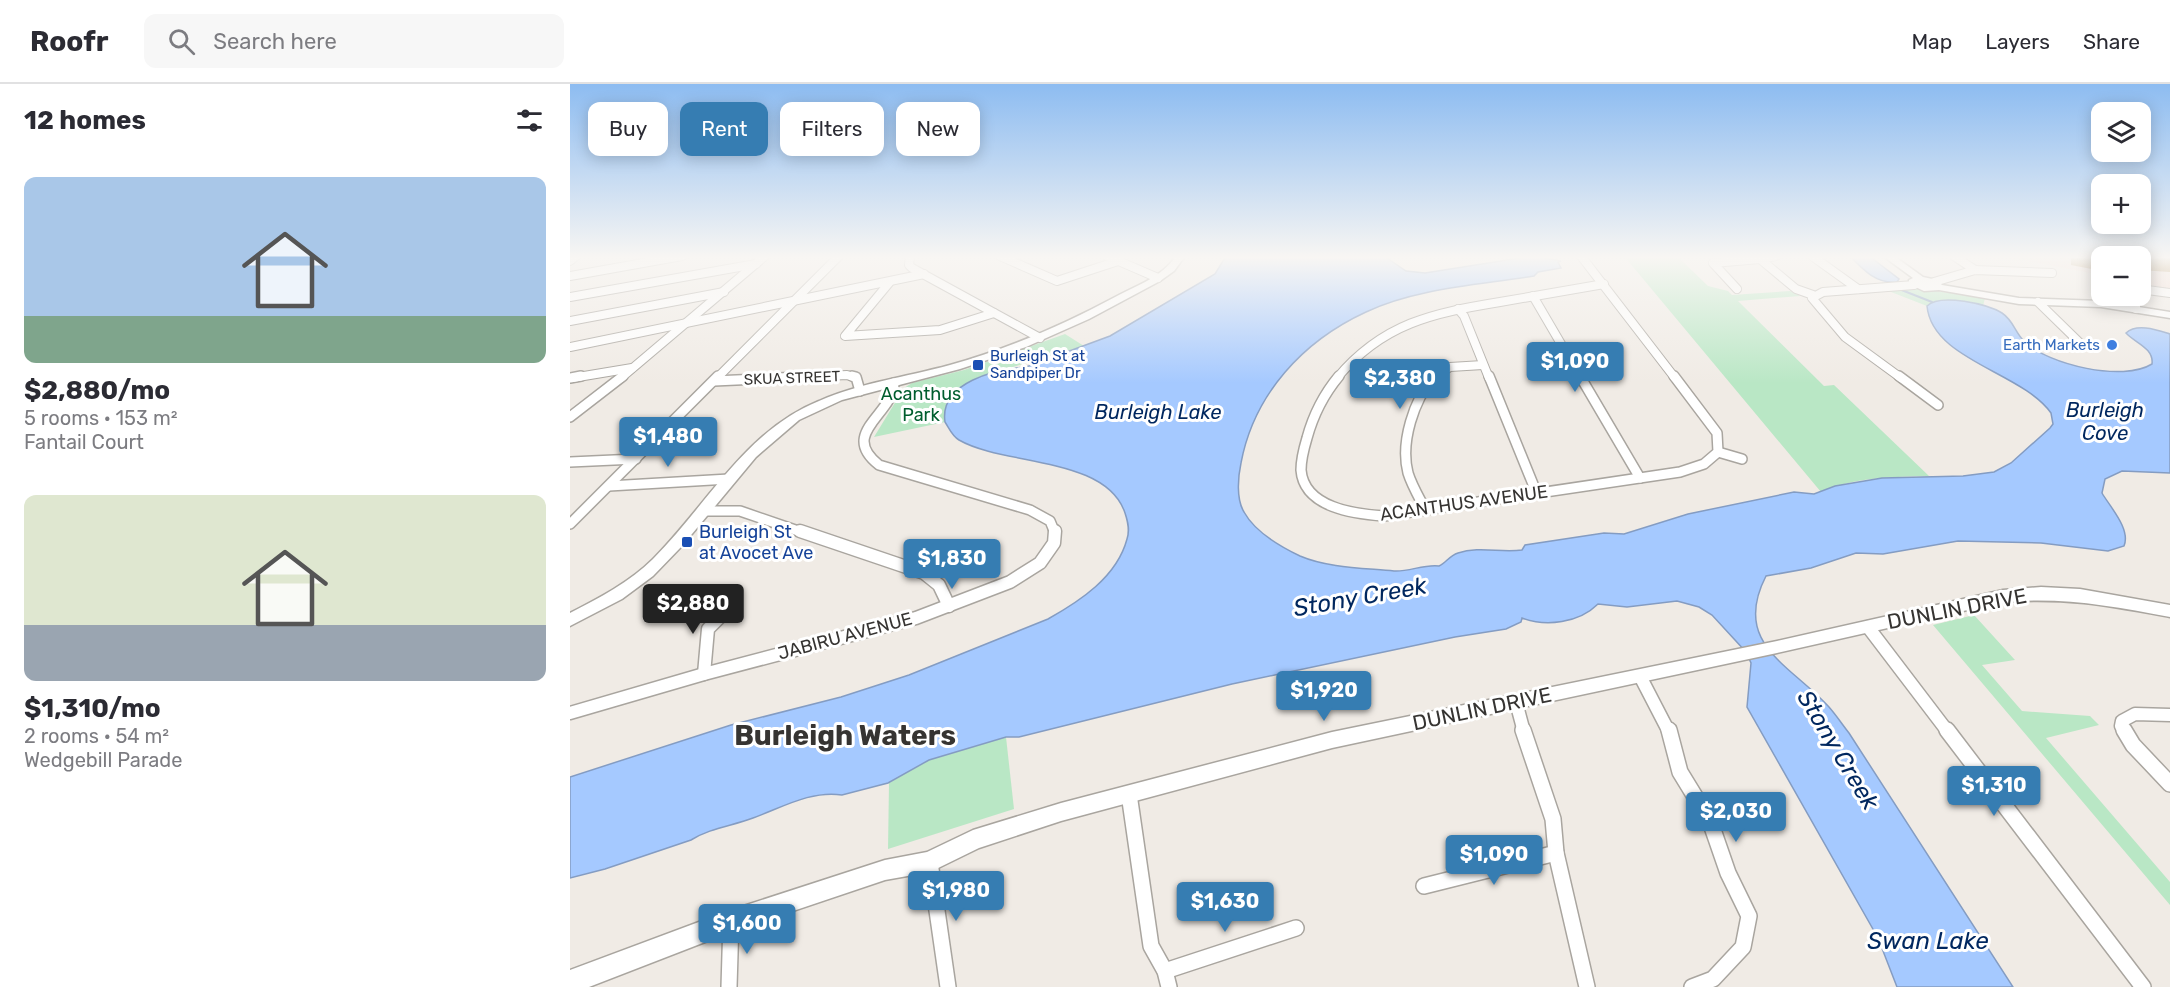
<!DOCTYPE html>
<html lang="en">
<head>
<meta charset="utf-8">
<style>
	:root { --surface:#fff; --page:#f7f7f7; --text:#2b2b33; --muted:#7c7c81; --line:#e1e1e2; --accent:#367db2 }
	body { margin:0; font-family:Rubik,sans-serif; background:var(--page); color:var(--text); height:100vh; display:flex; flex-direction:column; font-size:22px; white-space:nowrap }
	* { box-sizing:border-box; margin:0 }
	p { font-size:20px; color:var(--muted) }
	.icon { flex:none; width:33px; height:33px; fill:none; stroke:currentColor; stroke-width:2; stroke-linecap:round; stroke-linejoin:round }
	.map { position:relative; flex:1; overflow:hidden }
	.details { display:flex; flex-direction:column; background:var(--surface); width:570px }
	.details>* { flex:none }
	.banner { position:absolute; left:18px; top:18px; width:570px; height:54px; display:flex; gap:12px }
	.fabs { position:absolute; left:1521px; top:18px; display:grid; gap:12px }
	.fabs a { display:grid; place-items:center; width:60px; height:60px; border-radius:12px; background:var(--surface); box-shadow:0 3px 15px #0003; font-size:30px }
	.price { position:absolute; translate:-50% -51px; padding:0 14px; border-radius:6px; background:var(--accent); color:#fff; font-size:20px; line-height:39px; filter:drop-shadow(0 2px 3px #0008) }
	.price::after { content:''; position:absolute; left:50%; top:36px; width:18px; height:14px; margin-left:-9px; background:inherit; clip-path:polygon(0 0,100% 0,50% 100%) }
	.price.selected { background:#222; color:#fff }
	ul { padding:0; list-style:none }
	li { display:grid; align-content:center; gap:12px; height:318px; padding:0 24px }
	li span { display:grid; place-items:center; height:186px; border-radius:12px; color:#555 }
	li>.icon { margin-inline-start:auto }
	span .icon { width:108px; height:108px; fill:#fffc; stroke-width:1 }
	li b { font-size:26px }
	h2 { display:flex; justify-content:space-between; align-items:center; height:72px; padding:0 24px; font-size:26px }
	.chip { padding:0 21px; border-radius:12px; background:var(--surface); box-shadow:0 3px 15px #0003; font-size:21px; line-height:54px }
	.chip.selected { background:var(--accent); color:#fff }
	header { display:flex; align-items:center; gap:36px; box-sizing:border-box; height:84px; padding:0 30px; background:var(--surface); border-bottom:2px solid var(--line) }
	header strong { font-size:28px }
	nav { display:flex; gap:33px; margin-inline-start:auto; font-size:21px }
	.search { width:420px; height:54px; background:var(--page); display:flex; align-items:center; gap:15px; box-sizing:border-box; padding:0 21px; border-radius:12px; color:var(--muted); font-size:22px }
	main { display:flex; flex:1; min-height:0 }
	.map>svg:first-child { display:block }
</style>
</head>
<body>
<header>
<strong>Roofr</strong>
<div class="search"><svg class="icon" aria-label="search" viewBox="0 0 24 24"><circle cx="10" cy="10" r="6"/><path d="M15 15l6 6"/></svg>Search here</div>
<nav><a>Map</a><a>Layers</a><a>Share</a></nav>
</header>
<main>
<section class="details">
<h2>12 homes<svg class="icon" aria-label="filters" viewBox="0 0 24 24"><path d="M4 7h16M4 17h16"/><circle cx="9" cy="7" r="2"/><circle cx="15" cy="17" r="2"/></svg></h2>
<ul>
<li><span style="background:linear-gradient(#a9c7e8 75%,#7fa58c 0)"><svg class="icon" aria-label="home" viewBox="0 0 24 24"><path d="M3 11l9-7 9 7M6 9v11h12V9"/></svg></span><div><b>$2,880/mo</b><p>5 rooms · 153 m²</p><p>Fantail Court</p></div></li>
<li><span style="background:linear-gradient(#dfe7d0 70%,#9aa5b1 0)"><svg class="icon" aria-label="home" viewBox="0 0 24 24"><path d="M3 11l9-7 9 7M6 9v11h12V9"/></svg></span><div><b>$1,310/mo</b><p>2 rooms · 54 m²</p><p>Wedgebill Parade</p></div></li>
</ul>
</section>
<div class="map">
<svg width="1600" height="903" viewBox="0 0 1600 903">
	<rect width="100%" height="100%" fill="#f0ebe5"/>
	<path fill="#f5dcd4" d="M1432 172H1600V205L1571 199 1570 172H1532L1531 191Z"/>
	<g fill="#b9e7c5">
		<path d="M1054 172H1107L1138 202 1158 207 1162 211 1220 207 1230 212 1168 217 1254 302 1264 301 1359 392C1323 393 1285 393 1251 408Z"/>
		<path d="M1344 204 1415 214 1413 222C1397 219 1370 210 1357 222L1316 206Z"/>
		<path d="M495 250 514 262 409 293 379 314 376 319 375 338 304 353 334 304 342 299 394 286Z"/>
		<path d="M1404 531 1445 576 1412 581 1452 627 1520 632 1529 641 1476 654 1600 798V821L1363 541Z"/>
		<path d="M436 653 444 725 318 765 319 699 359 676Z"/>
	</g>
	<g fill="#a5c9ff" stroke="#849cc2" stroke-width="1.5">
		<path d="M656 172H814L836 187 855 189 963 172 991 177 988 178 991 184 968 188 964 192C910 201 847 204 796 228 733 257 684 310 671 379 668 393 666 415 674 428 685 448 709 462 730 472 758 484 794 484 824 487 839 488 854 480 869 482 876 479 879 472 888 469 909 462 931 469 952 466L955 461 1034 449 1054 450 1118 430 1224 408 1244 410 1265 402 1312 394 1393 392 1424 388 1441 379 1480 344 1483 340 1481 329C1452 288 1362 276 1357 222 1370 209 1418 220 1432 229 1444 237 1445 249 1455 258 1479 281 1553 298 1582 280 1584 264 1565 259 1556 249 1567 239 1587 246 1600 250V389L1552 387 1535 395 1532 409C1540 423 1561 445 1554 462L1538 467 1471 459 1388 457 1313 470 1286 469 1241 484 1196 492C1161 560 1221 581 1259 623 1266 631 1272 640 1279 649L1443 903H1327L1308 854 1177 623 1181 579 1176 568 1142 531 1129 523 1107 517 1057 523 1028 520C1009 539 976 543 952 534L951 538 936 545 885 553 662 600 449 653H436L359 676 318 699 272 711C241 706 211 724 183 734 162 742 140 744 121 756L35 785 0 794V693L161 641 271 613 339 591 478 535C510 517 547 493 557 455 560 446 558 438 555 429 536 372 434 382 389 356 382 352 379 344 375 338 369 298 427 285 456 283L540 252 645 190Z"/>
		<path d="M1280 172H1299L1329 195 1327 198C1307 200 1294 187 1280 172Z"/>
	</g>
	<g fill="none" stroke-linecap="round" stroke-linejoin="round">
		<path stroke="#849cc2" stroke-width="2" d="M1329 205 1362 218"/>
	</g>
	<g fill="#9b6b20">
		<path d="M1501 172H1532V187L1501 181Z"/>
		<path d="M1570 172H1600V188L1570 186Z"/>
	</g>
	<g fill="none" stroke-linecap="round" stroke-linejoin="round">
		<g stroke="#a9a59f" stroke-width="10">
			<g id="street-far3">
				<path d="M340 172 339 181 342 184 470 254"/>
				<path d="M430 172 487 197 548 177"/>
				<path d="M537 172 588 194"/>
				<path d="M1011 172 1105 294"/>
				<path d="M1206 172 1190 175 1226 205 1243 211"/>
				<path d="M1242 172 1288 205"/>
				<path d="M1384 172 1405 186"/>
				<path d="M0 177 6 172"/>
				<path d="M0 192 112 172"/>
				<path d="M1364 198 1405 186 1482 189"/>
				<path d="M319 199 275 252 370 246 424 229"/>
				<path d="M1167 205 1143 179 1190 175"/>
				<path d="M1570 205 1600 209"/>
				<path d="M963 212 1011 294"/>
				<path d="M1566 212V225"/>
				<path d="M0 213 186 180"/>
				<path d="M1468 218 1511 260"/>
				<path d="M888 225 894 232 919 294"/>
				<path d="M0 237 154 208"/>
				<path d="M0 263 354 190"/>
				<path d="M2 294 62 284"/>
				<path d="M51 294 195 172"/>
				<path d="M147 294 269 172"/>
				<path d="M217 294 277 291 286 294"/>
				<path d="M767 294C813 239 863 229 930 218 964 212 999 206 1034 200"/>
				<path d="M863 294 880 283 913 281"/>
				<path d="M1331 294 1275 253 1242 214 1253 208 1344 201"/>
			</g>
		</g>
		<g stroke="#a9a59f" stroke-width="12">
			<g id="street-far2">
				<path d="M282 292 286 293 290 307"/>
				<path d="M769 292C754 310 743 332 737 354 734 364 731 376 731 386 734 424 785 430 814 432L1110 388 1134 380 1148 368 1147 349 1104 292"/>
				<path d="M919 292 967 410"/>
				<path d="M1010 292 1070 394"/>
				<path d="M1329 292 1368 321"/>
				<path d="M0 294 11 292"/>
				<path d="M144 297 251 292"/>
				<path d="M324 299C324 330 268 349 309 381L460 426 480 437 485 449"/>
				<path d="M0 333 53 292"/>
				<path d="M1148 368 1172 375"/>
				<path d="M0 378 66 375"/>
				<path d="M39 402 159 395"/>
				<path d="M132 427H170L234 449"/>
				<path d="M856 427C850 415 842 402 838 389 830 358 844 316 864 292"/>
				<path d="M0 440 148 292"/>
			</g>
		</g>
		<g stroke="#a9a59f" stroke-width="15">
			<g id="street-far1">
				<path d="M230 447 354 489 369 501 379 522"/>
				<path d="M1298 543 1378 648"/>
				<path d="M134 590 138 545 152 531"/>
				<path d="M1070 592 1099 648"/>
				<path d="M946 618 954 648"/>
				<path d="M0 629 134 590 346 534 440 498 470 479 484 459 485 447"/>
				<path d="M1555 648 1551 642 1552 637 1565 630 1600 631"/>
			</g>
		</g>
		<g stroke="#a9a59f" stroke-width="18">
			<g id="street">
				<path d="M953 646 983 735 986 769 1017 903"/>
				<path d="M1099 646 1110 688 1140 737 1158 789 1179 832 1173 863 1143 895 1122 903"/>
				<path d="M1377 646 1573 903"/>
				<path d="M1554 646 1563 661 1600 700"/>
				<path d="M559 710 581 862 595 887 599 903"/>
				<path d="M360 778 378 903"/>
				<path d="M854 802 986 769"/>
				<path d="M595 887 726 844"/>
				<path d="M159 903 161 837"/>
			</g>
		</g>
		<g stroke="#a9a59f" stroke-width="3">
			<g id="secondary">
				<path d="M606 172H615L604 187 590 197 519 235 456 263 390 285 272 316 229 336 186 373 112 462 83 492 52 515 0 542V529C29 514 60 498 83 475 137 421 175 347 249 317 290 299 336 293 380 281 438 265 493 241 547 212 568 201 592 193 606 172Z"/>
				<path d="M1313 172H1324L1353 193 1367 196 1372 201 1449 214 1531 217 1600 228V234L1531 223 1449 220 1369 206 1354 207 1339 200V196L1343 194Z"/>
				<path d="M1471 503 1510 505 1600 521V533C1540 522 1495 513 1433 518L1207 569 762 664 491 737 409 764 360 788 315 796 161 848 19 903H0V886L161 826 315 776 357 768 403 746 491 719 762 648 1207 557 1433 506Z"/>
			</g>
		</g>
		<use href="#street-far3" stroke="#fff" stroke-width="8"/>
		<use href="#street-far2" stroke="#fff" stroke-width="9"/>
		<use href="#street-far1" stroke="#fff" stroke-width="12"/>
		<use href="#street" stroke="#fff" stroke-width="15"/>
		<use href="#secondary" fill="#fff" fill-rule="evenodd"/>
	</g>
	<linearGradient id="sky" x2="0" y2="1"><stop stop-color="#8dbcf1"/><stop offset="0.58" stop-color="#f8f6f3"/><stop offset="1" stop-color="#f8f6f3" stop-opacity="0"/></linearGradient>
	<rect width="1600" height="299" fill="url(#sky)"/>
	<circle fill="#3f7fe0" stroke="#fff" stroke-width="2" cx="1542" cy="261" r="6"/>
	<g fill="#1a4fb4" stroke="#fff" stroke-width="2">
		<rect x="402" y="275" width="12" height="12" rx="3"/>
		<rect x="111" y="452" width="12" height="12" rx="3"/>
	</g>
	<g text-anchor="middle" stroke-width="6" stroke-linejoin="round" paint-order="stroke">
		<g font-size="15" fill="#366cbe" stroke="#fff" text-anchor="end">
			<text x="1530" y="266">Earth Markets</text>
		</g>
		<g font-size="15" fill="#164399" stroke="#fff" text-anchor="start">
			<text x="420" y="277">Burleigh St at<tspan x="420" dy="17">Sandpiper Dr</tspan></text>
		</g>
		<g font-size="15" fill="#363432" stroke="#fff">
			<text transform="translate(222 294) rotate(-2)" y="5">SKUA STREET</text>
		</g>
		<g font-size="18" fill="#005d2e" stroke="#fff">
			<text x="351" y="316">Acanthus<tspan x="351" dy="21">Park</tspan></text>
		</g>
		<g font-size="18" fill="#363432" stroke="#fff">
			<text transform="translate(894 419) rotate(-8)" y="6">ACANTHUS AVENUE</text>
			<text transform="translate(275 552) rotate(-15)" y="6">JABIRU AVENUE</text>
		</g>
		<g font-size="18" fill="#164399" stroke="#fff" text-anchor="start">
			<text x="129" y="454">Burleigh St<tspan x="129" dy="21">at Avocet Ave</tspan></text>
		</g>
		<g font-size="20" font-style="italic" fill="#00275f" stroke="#fff">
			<text x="1535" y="333">Burleigh<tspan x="1535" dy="23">Cove</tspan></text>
			<text x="588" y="335">Burleigh Lake</text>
		</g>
		<g font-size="21" fill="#363432" stroke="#fff">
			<text transform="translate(1387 525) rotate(-11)" y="7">DUNLIN DRIVE</text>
			<text transform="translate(912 625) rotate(-12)" y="7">DUNLIN DRIVE</text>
		</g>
		<g font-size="24" font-style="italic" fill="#00275f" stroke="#fff">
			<text transform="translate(790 513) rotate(-10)" y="8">Stony Creek</text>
			<text transform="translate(1268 666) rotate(59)" y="8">Stony Creek</text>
			<text x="1358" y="865">Swan Lake</text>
		</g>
		<g font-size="28" font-weight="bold" fill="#363432" stroke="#fff">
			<text x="275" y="661">Burleigh Waters</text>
		</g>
	</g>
</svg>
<div class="fabs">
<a><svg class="icon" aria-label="layers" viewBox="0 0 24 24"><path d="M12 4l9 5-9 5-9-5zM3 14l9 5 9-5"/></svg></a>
<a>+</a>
<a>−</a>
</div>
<b class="price" style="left:1005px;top:309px">$1,090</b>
<b class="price" style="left:830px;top:326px">$2,380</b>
<b class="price" style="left:98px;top:384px">$1,480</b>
<b class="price" style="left:382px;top:506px">$1,830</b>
<b class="price selected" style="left:123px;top:551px">$2,880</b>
<b class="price" style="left:754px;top:638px">$1,920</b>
<b class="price" style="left:1424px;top:733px">$1,310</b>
<b class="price" style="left:1166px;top:759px">$2,030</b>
<b class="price" style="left:924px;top:802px">$1,090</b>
<b class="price" style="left:386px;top:838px">$1,980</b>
<b class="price" style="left:655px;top:849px">$1,630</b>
<b class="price" style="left:177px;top:871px">$1,600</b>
<div class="banner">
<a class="chip">Buy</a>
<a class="chip selected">Rent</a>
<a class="chip">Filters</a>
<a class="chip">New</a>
</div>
</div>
</main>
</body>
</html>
